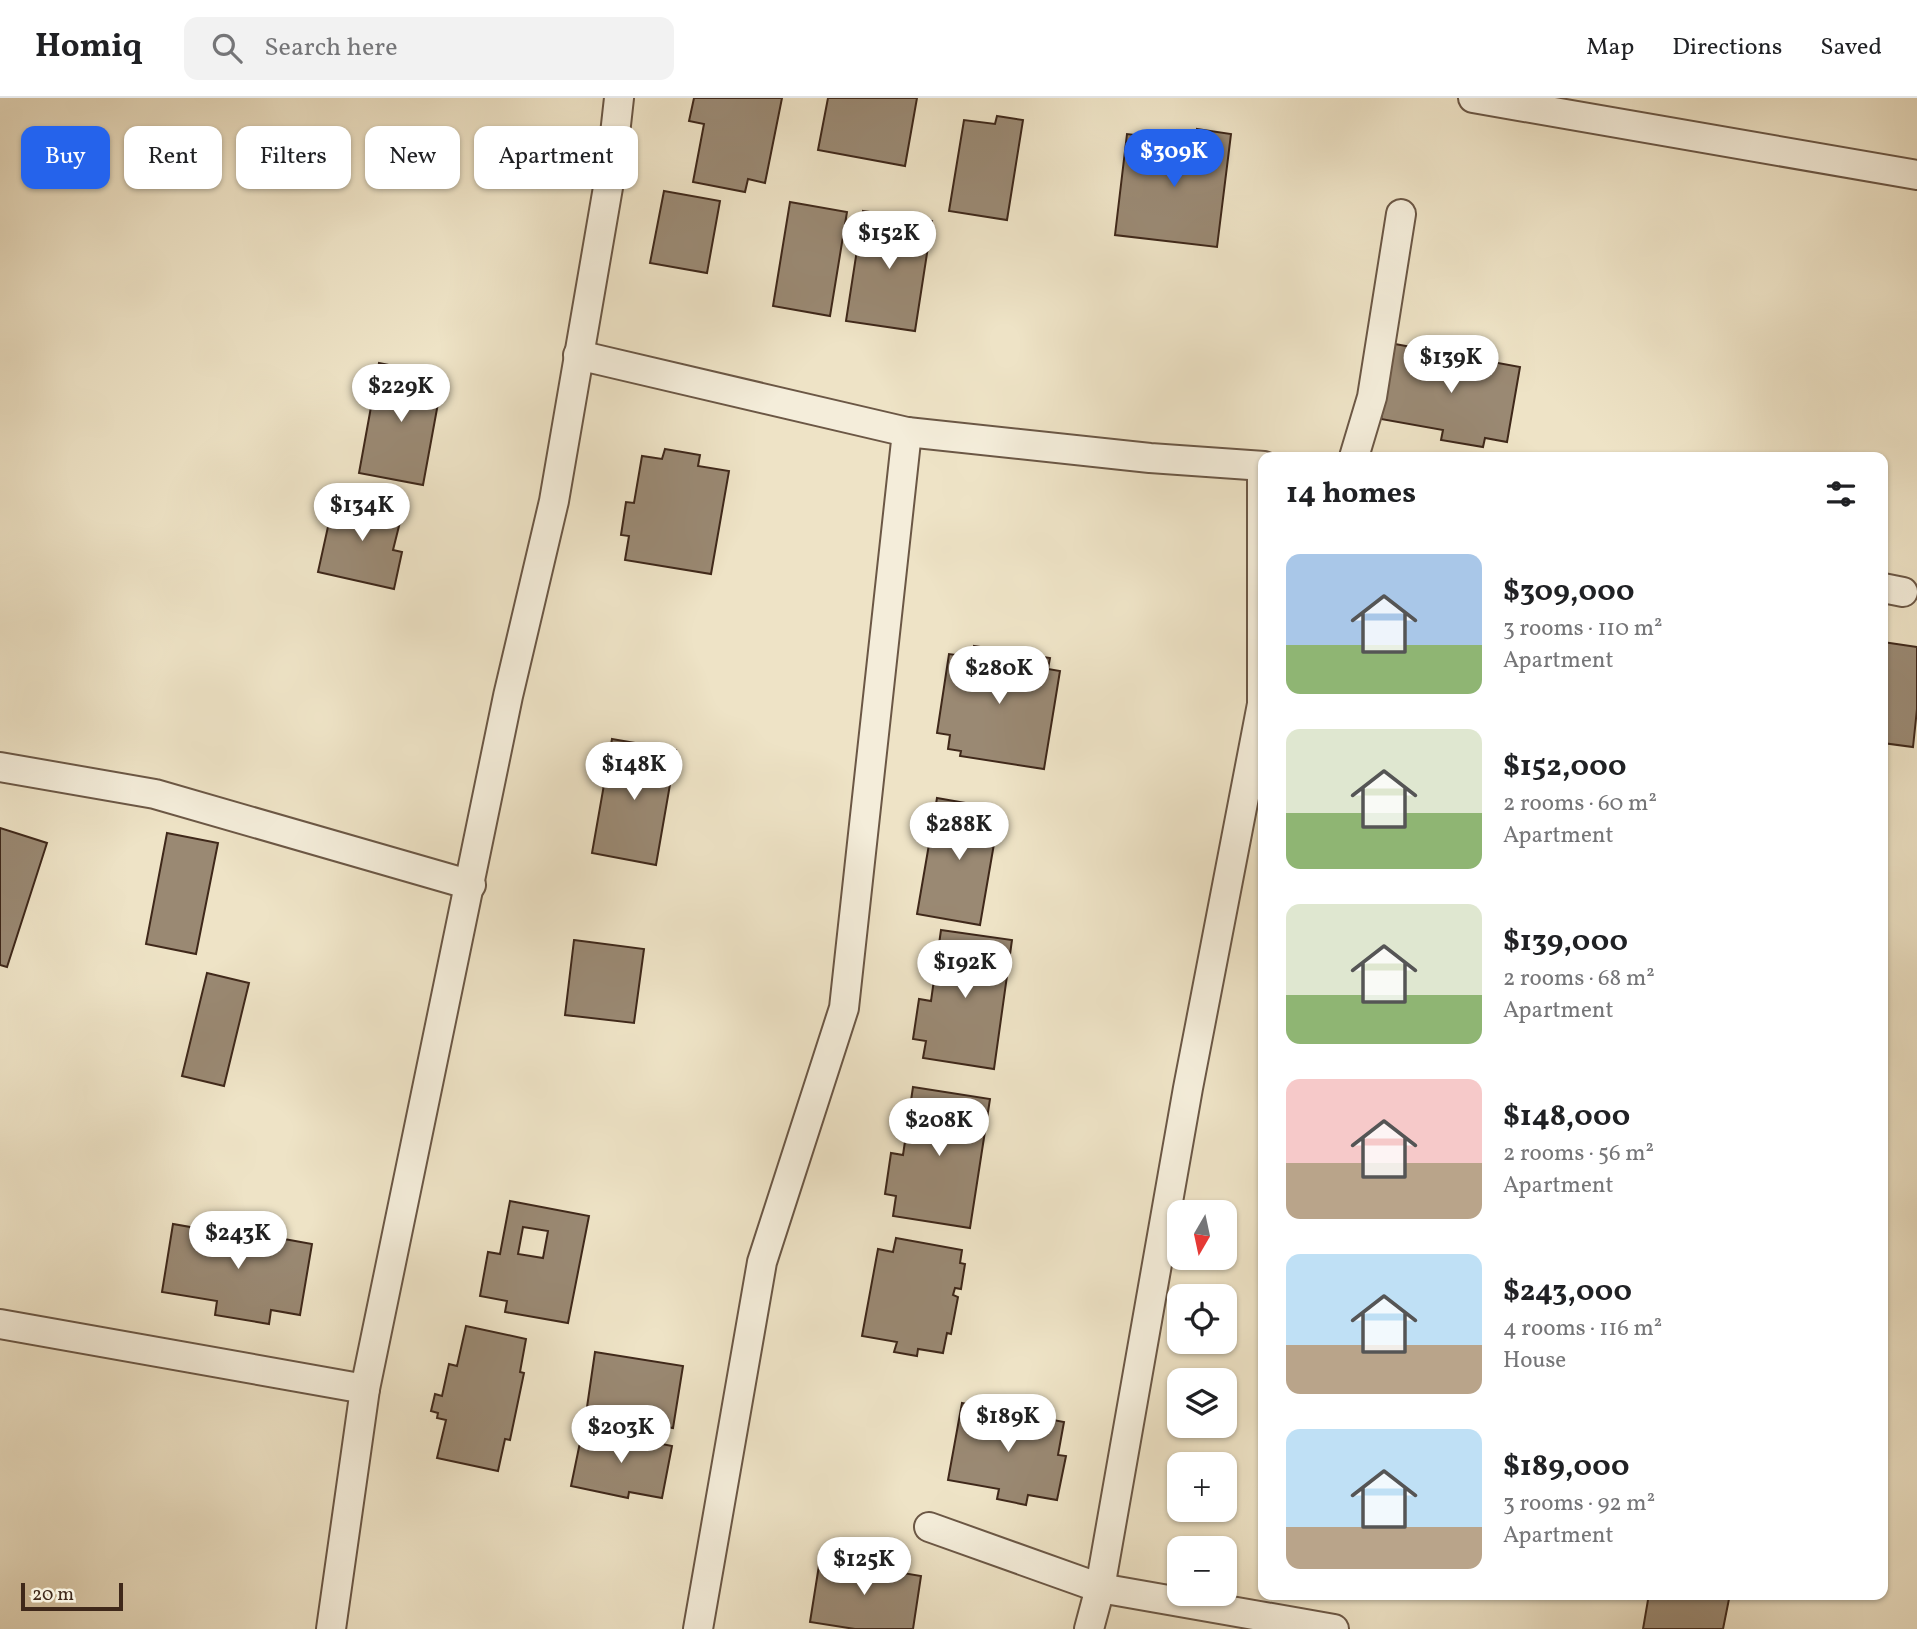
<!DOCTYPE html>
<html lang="en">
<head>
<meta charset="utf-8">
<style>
	:root { --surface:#fff; --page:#f2f2f2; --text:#202124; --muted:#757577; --line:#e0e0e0; --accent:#2563eb }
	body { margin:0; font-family:Vollkorn,serif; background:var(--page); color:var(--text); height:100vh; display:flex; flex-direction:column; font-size:26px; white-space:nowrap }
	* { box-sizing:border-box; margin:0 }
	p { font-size:23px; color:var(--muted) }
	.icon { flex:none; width:38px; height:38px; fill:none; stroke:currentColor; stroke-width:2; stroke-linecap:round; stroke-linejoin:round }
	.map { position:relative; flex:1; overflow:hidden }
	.sheet { position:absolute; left:1258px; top:354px; width:630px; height:1148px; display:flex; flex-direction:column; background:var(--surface); border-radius:14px; box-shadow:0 2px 5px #0004 }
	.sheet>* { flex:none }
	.hud { position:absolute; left:21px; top:28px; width:665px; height:63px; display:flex; gap:14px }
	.needle { width:46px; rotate:189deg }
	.controls { position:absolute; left:1167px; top:1102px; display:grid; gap:14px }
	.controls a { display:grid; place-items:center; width:70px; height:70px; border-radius:14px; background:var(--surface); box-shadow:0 2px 5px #0004; font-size:35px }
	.scale { position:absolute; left:21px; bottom:18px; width:102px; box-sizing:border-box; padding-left:7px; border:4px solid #3f281a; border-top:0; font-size:19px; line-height:24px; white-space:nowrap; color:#3f281a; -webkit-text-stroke:5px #f4edda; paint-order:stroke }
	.price { position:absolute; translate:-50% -60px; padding:0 16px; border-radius:24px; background:#fff; color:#222; font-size:23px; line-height:46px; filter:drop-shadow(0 2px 4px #0008) }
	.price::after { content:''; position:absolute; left:50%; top:42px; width:21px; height:16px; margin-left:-10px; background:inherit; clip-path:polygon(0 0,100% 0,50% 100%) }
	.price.current { background:var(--accent); color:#fff }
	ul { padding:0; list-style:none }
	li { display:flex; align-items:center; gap:21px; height:175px; padding:0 28px }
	li span { display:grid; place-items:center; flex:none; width:196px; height:140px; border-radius:14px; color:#555 }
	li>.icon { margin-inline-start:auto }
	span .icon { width:84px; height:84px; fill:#fffc; stroke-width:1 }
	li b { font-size:30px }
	h2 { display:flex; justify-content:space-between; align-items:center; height:84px; padding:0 28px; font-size:30px }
	.chip { padding:0 24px; border-radius:14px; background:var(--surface); box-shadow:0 2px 5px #0004; font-size:24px; line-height:63px }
	.chip.current { background:var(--accent); color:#fff }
	header { display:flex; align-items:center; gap:42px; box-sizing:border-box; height:98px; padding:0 35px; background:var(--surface); border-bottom:2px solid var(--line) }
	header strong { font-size:33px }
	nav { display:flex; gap:38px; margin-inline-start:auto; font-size:24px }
	.search { width:490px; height:63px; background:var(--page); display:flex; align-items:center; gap:18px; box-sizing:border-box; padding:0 24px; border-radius:14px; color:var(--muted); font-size:26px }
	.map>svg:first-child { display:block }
</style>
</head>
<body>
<header>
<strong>Homiq</strong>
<div class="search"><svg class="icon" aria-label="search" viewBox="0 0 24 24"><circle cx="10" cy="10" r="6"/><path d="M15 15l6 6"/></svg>Search here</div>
<nav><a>Map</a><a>Directions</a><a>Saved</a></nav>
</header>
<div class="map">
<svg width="1917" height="1531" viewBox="0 0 1917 1531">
	<rect width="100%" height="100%" fill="#eee3c6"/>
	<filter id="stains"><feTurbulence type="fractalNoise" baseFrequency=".00286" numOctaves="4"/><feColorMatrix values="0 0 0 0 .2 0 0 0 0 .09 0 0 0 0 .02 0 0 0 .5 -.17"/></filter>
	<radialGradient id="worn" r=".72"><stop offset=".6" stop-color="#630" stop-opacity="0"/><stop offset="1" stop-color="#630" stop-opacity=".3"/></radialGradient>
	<g fill="#9a8973" stroke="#3f281a" stroke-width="2" fill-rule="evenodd">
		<path d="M694 0H782L765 85 748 81 745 94 693 84 704 26 689 23Z"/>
		<path d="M828 0H917L905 68 818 52Z"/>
		<path d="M997 18 1023 22 1007 122 949 113 964 22 995 26Z"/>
		<path d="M1197 31 1231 36 1217 149 1115 137 1127 36 1152 39 1162 64 1175 35 1196 38Z"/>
		<path d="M664 93 720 103 707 175 650 165Z"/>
		<path d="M790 104 847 114 830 218 773 208Z"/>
		<path d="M863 113 932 123 915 233 846 223Z"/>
		<path d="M1395 246 1520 269 1507 344 1485 340 1483 349 1441 342 1443 332 1381 321Z"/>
		<path d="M379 265 443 278 423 387 359 375Z"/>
		<path d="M665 351 700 357 698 368 729 373 711 476 625 462 629 438 621 437 626 404 634 405 642 358 662 361Z"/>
		<path d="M335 397 403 412 393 452 402 454 394 491 318 474Z"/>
		<path d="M1883 544 1917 549V611L1913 649 1883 645Z"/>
		<path d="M974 548 1050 560 1048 571 1060 573 1044 671 960 658 961 653 948 651 950 637 937 635 949 556 972 559Z"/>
		<path d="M612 641 676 652 656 767 592 755Z"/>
		<path d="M937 700 1000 711 980 827 917 816Z"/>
		<path d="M0 730 47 745 7 869 0 867Z"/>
		<path d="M167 735 218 745 196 856 146 846Z"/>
		<path d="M941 832 1012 842 994 971 923 960 926 943 913 941 919 901 931 903Z"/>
		<path d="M574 842 644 851 634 925 565 917Z"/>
		<path d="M207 875 249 885 224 988 182 978Z"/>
		<path d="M913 989 990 1001 970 1130 893 1118 896 1098 885 1096 891 1055 903 1057Z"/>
		<path d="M510 1103 589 1118 568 1225 505 1214 507 1203 480 1198 488 1154 500 1156ZM523 1129 548 1133 543 1160 518 1156Z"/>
		<path d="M221 1124 266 1131 263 1144 272 1146 273 1139 312 1146 300 1217 271 1212 269 1226 215 1217 217 1203 162 1194 173 1126 219 1134Z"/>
		<path d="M896 1140 962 1152 960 1165 965 1166 961 1191 955 1190 953 1197 958 1199 951 1236 947 1235 943 1255 918 1251 917 1258 894 1254 897 1244 862 1238 878 1151 893 1154Z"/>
		<path d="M466 1228 526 1241 520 1274 524 1275 510 1342 505 1341 498 1373 437 1360 446 1322 437 1320 438 1315 431 1313 435 1296 442 1298 449 1266 457 1268Z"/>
		<path d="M595 1254 683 1268 673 1330 586 1316Z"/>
		<path d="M962 1305 1064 1324 1058 1357 1066 1358 1057 1402 1028 1397 1026 1407 997 1401 999 1391 948 1382Z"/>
		<path d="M583 1330 672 1348 662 1400 629 1394 628 1400 571 1388Z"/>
		<path d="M820 1461 921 1478 913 1531H855L810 1524Z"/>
		<path d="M1649 1496H1730L1723 1531H1643Z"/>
	</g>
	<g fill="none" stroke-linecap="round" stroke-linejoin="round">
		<g stroke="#6b5745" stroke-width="32">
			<g id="minor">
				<path d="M1473 0 1917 77"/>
				<path d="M578 257 907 334 1150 360 1264 368"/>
				<path d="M1354 359 1372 299 1401 116"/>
				<path d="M1883 490 1903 494"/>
				<path d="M0 669 155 696 471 787"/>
				<path d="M0 1226 365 1291"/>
				<path d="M929 1429 1100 1490 1334 1531"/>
				<path d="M331 1531 365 1291 508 598 554 403 611 72 619 0"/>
				<path d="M698 1531 762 1164 844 910 907 334"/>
				<path d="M1089 1531 1100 1490 1188 990 1262 606V368"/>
			</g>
		</g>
		<use href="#minor" stroke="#f4edda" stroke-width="28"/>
	</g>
	<rect width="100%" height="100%" filter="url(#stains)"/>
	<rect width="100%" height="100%" fill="url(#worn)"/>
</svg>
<div class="controls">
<a><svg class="needle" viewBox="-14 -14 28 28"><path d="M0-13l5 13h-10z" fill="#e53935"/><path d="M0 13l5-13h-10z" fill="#757577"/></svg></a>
<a><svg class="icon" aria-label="locate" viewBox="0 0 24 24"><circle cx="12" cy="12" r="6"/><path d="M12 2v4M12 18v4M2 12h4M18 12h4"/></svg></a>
<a><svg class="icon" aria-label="layers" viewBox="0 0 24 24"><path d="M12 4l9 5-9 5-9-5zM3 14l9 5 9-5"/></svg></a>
<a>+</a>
<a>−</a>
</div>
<div class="scale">20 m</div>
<b class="price current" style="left:1174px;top:91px">$309K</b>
<b class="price" style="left:889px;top:173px">$152K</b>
<b class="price" style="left:1451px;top:297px">$139K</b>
<b class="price" style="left:401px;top:326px">$229K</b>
<b class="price" style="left:362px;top:445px">$134K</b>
<b class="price" style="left:999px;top:608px">$280K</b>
<b class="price" style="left:634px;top:704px">$148K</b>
<b class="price" style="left:959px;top:764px">$288K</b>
<b class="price" style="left:965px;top:902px">$192K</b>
<b class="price" style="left:939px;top:1060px">$208K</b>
<b class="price" style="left:238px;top:1173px">$243K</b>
<b class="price" style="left:1008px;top:1356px">$189K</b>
<b class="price" style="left:621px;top:1367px">$203K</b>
<b class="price" style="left:864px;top:1499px">$125K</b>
<div class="hud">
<a class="chip current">Buy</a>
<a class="chip">Rent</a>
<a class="chip">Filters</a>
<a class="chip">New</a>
<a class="chip">Apartment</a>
</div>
<section class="sheet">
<h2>14 homes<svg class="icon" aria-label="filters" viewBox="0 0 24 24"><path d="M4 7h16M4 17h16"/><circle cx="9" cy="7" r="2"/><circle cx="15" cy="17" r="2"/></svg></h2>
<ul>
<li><span style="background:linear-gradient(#a9c7e8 65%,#8fb573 0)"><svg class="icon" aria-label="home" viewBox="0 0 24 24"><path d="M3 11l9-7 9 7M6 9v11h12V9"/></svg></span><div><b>$309,000</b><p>3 rooms · 110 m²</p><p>Apartment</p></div></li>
<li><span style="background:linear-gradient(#dfe7d0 60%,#8fb573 0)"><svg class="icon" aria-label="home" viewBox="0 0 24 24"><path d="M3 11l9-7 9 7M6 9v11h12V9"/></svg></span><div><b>$152,000</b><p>2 rooms · 60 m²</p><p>Apartment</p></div></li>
<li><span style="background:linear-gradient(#dfe7d0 65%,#8fb573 0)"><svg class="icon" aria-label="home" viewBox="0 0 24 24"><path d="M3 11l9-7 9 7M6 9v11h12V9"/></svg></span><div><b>$139,000</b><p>2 rooms · 68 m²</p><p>Apartment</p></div></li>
<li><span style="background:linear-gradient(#f6c9c9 60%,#b9a48a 0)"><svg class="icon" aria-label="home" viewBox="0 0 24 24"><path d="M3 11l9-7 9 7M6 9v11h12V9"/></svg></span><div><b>$148,000</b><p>2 rooms · 56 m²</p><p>Apartment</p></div></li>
<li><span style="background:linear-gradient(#bfe0f5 65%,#b9a48a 0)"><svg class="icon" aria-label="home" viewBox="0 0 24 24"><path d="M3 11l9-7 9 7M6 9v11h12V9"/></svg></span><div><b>$243,000</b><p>4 rooms · 116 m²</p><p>House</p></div></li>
<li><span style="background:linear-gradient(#bfe0f5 70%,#b9a48a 0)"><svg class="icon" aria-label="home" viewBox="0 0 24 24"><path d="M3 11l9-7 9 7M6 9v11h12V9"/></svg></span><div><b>$189,000</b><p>3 rooms · 92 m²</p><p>Apartment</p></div></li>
</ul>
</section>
</div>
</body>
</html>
